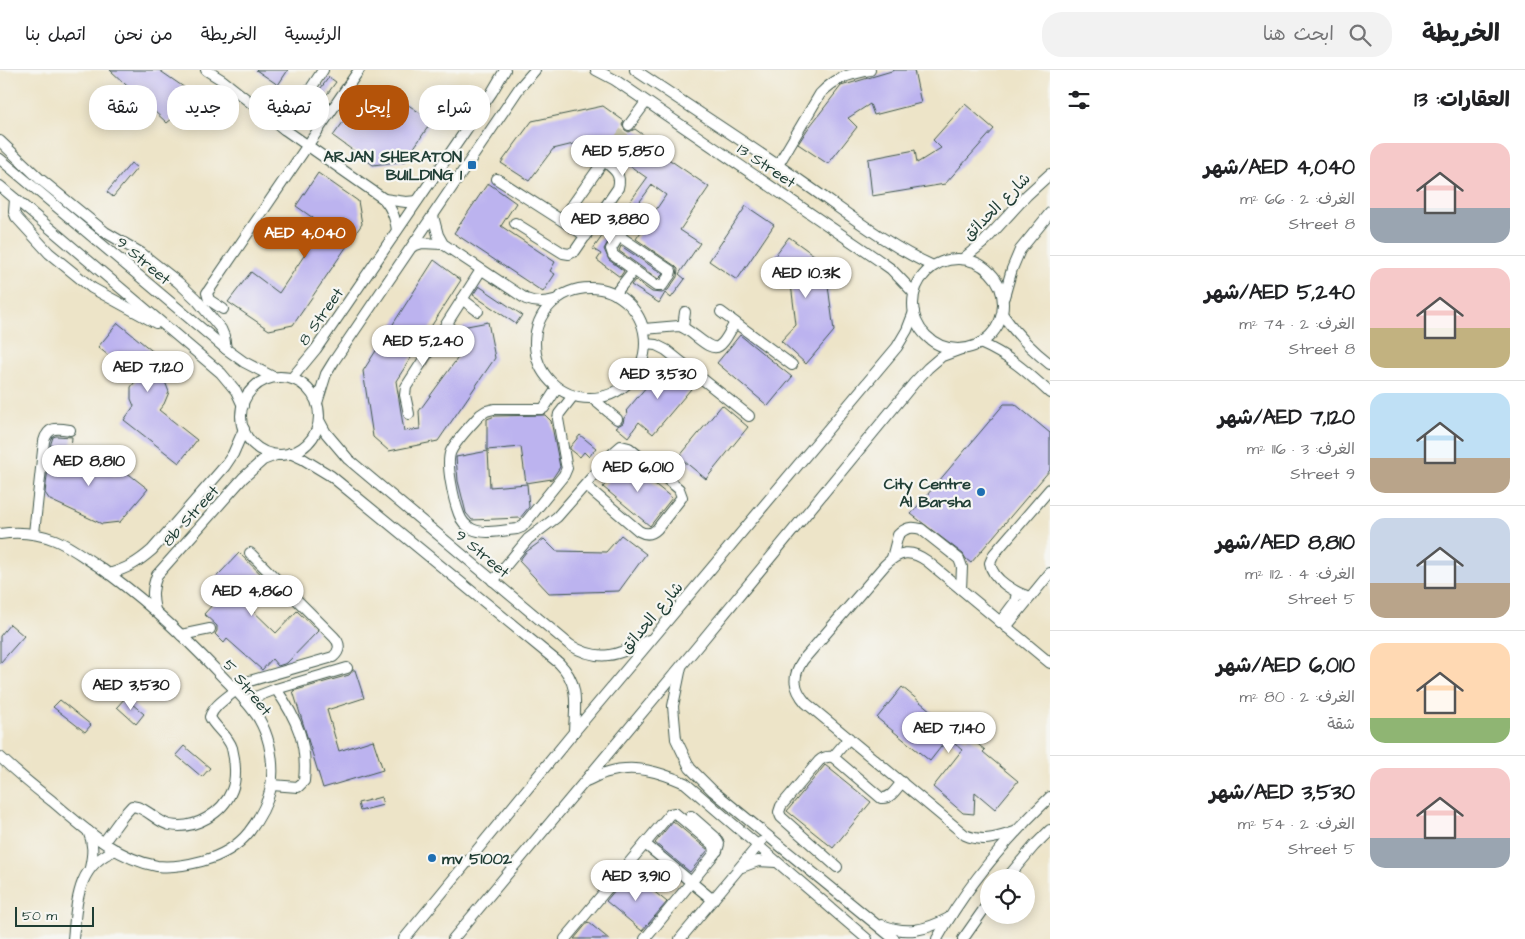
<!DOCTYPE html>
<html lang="ar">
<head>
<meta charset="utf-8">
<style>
	:root { --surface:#fff; --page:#f2f2f2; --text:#202124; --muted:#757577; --line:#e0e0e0; --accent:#b45309 }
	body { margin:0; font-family:"Architects Daughter","Playpen Sans Arabic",sans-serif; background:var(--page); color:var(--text); direction:rtl; height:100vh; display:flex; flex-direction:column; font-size:19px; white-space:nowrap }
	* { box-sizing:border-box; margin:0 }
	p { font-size:16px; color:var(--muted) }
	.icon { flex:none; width:28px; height:28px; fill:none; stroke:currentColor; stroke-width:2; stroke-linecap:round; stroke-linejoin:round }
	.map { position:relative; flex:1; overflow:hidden; direction:ltr }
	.details { display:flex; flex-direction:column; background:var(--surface); width:475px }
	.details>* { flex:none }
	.hud { position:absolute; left:15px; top:15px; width:475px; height:45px; direction:rtl; display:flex; gap:10px }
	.fabs { position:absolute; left:980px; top:799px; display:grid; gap:10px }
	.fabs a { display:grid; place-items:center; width:55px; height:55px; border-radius:50%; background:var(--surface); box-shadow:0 2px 12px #0003; font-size:25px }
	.scale { position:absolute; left:15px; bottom:12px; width:79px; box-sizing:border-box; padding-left:5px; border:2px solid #1f3d34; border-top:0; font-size:14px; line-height:18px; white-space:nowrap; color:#1f3d34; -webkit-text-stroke:4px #f6f6f2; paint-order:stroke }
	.price { position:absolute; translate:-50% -42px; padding:0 11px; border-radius:18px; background:#fff; color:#222; font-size:16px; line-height:32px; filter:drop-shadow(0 1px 2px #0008) }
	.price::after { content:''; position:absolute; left:50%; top:30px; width:15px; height:11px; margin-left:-8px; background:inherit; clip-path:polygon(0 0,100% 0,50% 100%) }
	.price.on { background:var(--accent); color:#fff }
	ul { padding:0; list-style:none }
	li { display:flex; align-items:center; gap:15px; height:125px; padding:0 15px }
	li+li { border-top:1px solid var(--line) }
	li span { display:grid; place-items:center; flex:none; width:140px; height:100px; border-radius:15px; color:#555 }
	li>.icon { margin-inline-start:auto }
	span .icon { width:60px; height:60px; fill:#fffc; stroke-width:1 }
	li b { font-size:21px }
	h2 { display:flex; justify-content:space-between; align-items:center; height:60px; padding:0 15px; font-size:21px }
	.pill { padding:0 18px; border-radius:20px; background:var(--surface); box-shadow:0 2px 12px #0003; font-size:18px; line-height:45px }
	.pill.on { background:var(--accent); color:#fff }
	header { display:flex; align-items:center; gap:30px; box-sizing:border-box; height:70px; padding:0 25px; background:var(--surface); border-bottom:1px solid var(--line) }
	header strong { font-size:24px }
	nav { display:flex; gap:28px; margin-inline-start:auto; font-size:18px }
	.search { width:350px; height:45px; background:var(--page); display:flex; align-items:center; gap:12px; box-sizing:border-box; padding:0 18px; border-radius:20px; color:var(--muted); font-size:19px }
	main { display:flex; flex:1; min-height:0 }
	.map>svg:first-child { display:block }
</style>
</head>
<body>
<header>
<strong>الخريطة</strong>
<div class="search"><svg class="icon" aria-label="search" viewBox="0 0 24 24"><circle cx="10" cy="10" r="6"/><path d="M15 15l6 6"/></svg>ابحث هنا</div>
<nav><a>الرئيسية</a><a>الخريطة</a><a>من نحن</a><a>اتصل بنا</a></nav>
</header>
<main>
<section class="details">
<h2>العقارات: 13<svg class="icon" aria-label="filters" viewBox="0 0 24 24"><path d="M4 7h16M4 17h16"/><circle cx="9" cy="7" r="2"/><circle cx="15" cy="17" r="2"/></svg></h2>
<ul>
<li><span style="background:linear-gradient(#f6c9c9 65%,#9aa5b1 0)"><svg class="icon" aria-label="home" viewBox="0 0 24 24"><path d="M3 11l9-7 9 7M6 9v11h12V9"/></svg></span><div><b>AED 4,040/شهر</b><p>الغرف: 2 · 66 m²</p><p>8 Street</p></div></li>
<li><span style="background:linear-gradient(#f6c9c9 60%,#c2b280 0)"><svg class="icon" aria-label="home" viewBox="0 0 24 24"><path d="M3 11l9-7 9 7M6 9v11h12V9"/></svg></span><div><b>AED 5,240/شهر</b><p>الغرف: 2 · 74 m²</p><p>8 Street</p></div></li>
<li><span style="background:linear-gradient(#bfe0f5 65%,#b9a48a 0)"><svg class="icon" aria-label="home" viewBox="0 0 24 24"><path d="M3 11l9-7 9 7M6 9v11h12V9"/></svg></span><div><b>AED 7,120/شهر</b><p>الغرف: 3 · 116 m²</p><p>9 Street</p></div></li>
<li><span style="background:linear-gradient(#c9d6e8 65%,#b9a48a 0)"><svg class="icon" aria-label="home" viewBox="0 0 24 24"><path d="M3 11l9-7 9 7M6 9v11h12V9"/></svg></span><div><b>AED 8,810/شهر</b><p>الغرف: 4 · 112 m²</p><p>5 Street</p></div></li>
<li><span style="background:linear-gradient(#ffd9b3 75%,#8fb573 0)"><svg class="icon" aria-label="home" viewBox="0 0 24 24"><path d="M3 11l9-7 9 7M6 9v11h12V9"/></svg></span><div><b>AED 6,010/شهر</b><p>الغرف: 2 · 80 m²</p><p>شقة</p></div></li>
<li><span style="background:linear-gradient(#f6c9c9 70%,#9aa5b1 0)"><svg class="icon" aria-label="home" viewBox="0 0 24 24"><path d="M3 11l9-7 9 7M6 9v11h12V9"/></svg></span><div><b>AED 3,530/شهر</b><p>الغرف: 2 · 54 m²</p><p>5 Street</p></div></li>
</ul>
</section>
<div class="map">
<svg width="1050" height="869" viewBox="0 0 1050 869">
	<rect width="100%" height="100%" fill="#f6f6f2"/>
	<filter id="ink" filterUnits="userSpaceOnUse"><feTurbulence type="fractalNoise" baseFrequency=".02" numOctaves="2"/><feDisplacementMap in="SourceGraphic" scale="10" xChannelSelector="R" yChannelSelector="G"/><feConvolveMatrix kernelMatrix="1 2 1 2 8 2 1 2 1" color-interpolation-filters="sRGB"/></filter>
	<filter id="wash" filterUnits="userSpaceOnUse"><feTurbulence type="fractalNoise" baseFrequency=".0096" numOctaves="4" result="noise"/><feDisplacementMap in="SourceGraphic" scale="20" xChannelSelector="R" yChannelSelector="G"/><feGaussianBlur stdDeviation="1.12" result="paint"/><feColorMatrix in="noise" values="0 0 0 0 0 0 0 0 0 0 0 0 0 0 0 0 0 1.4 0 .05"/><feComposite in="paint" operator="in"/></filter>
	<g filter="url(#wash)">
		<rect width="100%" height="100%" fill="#ede4c8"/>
		<g id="blocks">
			<g fill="#bcb3ef">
				<path d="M110 0H159L188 20 181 41 167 53Z"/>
				<path d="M256 0H288L278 15Z"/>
				<path d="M895 0H914L921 33 874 45 870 34 848 48 857 57 828 94 798 74 807 60 841 16Z"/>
				<path d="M329 7 336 12 306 53 299 48Z"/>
				<path d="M401 30 432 51 405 91 373 95 333 66 357 33 383 54Z"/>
				<path d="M965 34 994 59 945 114 872 126 868 89 915 80 917 93 941 78 933 70Z"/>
				<path d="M603 36 624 51 622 55 625 60 629 62 635 59 657 75 654 79 709 117 680 160 700 173 679 204 685 209 671 228 665 223 659 233 631 215 635 210 652 222 662 223 668 220 677 207 678 199 675 196 636 169 666 125 652 115 635 138 629 133 647 108 616 86 617 82 614 77 610 75 605 78 594 69 553 79 529 111 501 93 532 51Z"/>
				<path d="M131 93 137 98 113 127 107 122Z"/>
				<path d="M318 103 358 131 362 154 293 255 269 260 228 232 251 202 279 223 320 162 313 148 296 136Z"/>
				<path d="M488 113 516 133 501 156 555 192 550 201 555 204 543 222 454 163Z"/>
				<path d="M746 136 774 155 737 210 709 191Z"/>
				<path d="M623 137 627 140 604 179 609 190 624 201 620 207 597 190 601 184 593 179Z"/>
				<path d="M789 167 825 193 834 261 806 294 781 271 796 255 790 206 770 192Z"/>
				<path d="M621 176 663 204 658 209 619 181Z"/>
				<path d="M434 190 461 210 396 311 404 361 420 359 419 341 465 278 462 257 488 252 495 288 438 371 389 381 373 367 363 301Z"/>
				<path d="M479 216 522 245 516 254 473 225Z"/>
				<path d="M118 253 173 298 164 309 169 322 164 334 159 340 197 370 179 393 124 350 134 336 131 329V317L137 309 98 277Z"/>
				<path d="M740 265 792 307 768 336 717 293Z"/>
				<path d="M668 291 696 313 653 364 639 352 628 367 616 357 623 353 624 348 628 343 626 341Z"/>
				<path d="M1004 334H1015L1050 363V400L971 493 966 489 963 484 911 444Z"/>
				<path d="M722 335 748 357 706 409 679 387Z"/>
				<path d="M545 345 551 351 560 397 552 409 526 413 521 377 487 380V349L495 346Z"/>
				<path d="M580 365 596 378 589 387 584 382 580 387 570 379V377Z"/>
				<path d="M56 366 72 367 70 392 115 406 121 398 148 419 120 452 102 454 50 430 45 423 51 373 53 367Z"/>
				<path d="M488 381 490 417 527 414 529 437 520 448 472 450 466 443 458 411 456 387Z"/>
				<path d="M625 390 672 428 650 456 603 417Z"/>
				<path d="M621 465 646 484 619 521 549 523 519 491 526 482 544 469 556 481 606 482Z"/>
				<path d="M239 483 268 511 246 534 276 563 297 541 318 561 287 593 278 596 272 589 262 600 227 569 224 573 215 564 217 561V556L204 544 214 533 202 522Z"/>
				<path d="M10 554 24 566 0 593V566Z"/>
				<path d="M353 600H355L364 628 327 640 339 681 373 670 383 700 323 718 293 621 349 605Z"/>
				<path d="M902 617 966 670 969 667 985 680 983 682 1018 711 995 739 975 722 974 744 963 743 933 717 962 680 948 668 930 691 877 648Z"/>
				<path d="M125 628 144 644 136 654 117 637Z"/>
				<path d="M60 630 91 655 85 662 53 637Z"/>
				<path d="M184 676 210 698 202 707 176 685Z"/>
				<path d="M825 695 871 732 833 778 787 741Z"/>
				<path d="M381 727 383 735 360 741 358 733Z"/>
				<path d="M673 751 708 780 690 802 655 773Z"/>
				<path d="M630 802 667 832 642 861 606 831Z"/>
				<path d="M588 852 609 869H574Z"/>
			</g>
		</g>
	</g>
	<g filter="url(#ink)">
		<use href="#blocks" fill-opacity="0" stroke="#3e564a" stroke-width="1"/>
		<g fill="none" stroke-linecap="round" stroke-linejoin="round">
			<path stroke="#c4c3aa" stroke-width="10" stroke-dasharray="10 5" stroke-linecap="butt" d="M610 82 629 55"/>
			<g stroke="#3e564a" stroke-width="12">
				<g id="minor">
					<path d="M206 0 222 10 284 59 384 129C392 139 395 147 397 160"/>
					<path d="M596 0 615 10 877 189 891 199 914 223"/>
					<path d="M635 0C692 38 749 75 805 114 847 143 887 175 933 196"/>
					<path d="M629 55 646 32"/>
					<path d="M284 59 323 0"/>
					<path d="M0 71 40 109 105 162 141 183 178 212 196 229 221 259 224 266 226 279"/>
					<path d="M0 89 226 279 244 292 273 307"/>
					<path d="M778 95 820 24C836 7 848 5 870 0"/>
					<path d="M497 109 586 166"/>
					<path d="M0 116 221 303 236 321 243 336"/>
					<path d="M15 129 14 142 16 147 49 183 92 218 156 253"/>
					<path d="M384 129 406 132 417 131"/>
					<path d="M433 146 438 165 443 174 526 229C536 233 544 233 554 230"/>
					<path d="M562 150 610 82"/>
					<path d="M515 153 563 183 569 184 575 181 618 118C622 104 614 99 604 91"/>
					<path d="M619 166 671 201 670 205 662 216H656L613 185 611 179Z"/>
					<path d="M619 166 633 144"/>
					<path d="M413 176 422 173 442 174"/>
					<path d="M964 188 984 172 1027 125 1050 104"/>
					<circle cx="958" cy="234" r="45"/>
					<circle cx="590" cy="273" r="55"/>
					<path d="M615 224 634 200"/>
					<path d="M1004 227 1012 199 1020 180 1050 143"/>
					<path d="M462 229 478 241"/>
					<path d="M223 239 209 230 207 223 359 0"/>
					<path d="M721 242 792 295"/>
					<path d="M1003 245C1016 264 1032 280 1050 294"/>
					<path d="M448 252 455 279"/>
					<path d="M683 257 685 242"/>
					<path d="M644 259 679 256C692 259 709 283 719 276 726 272 730 260 735 253"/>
					<path d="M980 273C1010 286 1027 302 1050 323"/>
					<path d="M645 274 656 275 666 280 749 346"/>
					<circle cx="280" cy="346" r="39"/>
					<path d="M292 308 316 279 492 22 505 0"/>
					<path d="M557 318 544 338 541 339H494L486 341 480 345C471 355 457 369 451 381 445 393 454 431 459 444 461 450 466 456 472 459 484 465 504 460 517 459L522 457 564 405 567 398 566 394 558 349 559 344 573 326"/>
					<path d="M593 329 617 349"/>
					<path d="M317 333 326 304 334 291 520 17 535 0"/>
					<path d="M409 344 405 325 406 317 481 200"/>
					<path d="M319 350 326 363 348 389 570 575C601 594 619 584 649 570"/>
					<path d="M290 383 303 389 331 406 559 593C580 614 575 634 574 662"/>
					<path d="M34 463 44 371C48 356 58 358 70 360"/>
					<path d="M0 464C20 461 37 463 55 470 70 476 84 487 98 496 141 526 180 562 217 601 231 616 248 631 259 649 263 656 267 666 269 674 277 709 271 733 249 762 237 777 221 786 202 791 187 795 173 798 157 796 116 789 83 757 52 731 34 717 17 703 0 687"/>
					<path d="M892 488 898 465C905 458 911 456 921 459L959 489 962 497 961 519"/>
					<path d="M109 504C128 498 137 493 152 480L225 396 233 384 244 359"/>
					<path d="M493 511 528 469 557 447 614 382 621 376 629 378 679 419 682 427 657 459C652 464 646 465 639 461L585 415"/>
					<path d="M1030 527C1016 523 992 510 990 493L994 484 1050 419"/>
					<path d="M155 540C152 527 152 518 157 505L243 408 263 390 276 385"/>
					<path d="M1000 552 1015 532 1017 523"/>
					<path d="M1006 557 1050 503"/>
					<path d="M181 565 210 559"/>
					<path d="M681 597 673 636 676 669 690 698 713 721 894 869"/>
					<path d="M232 616 333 587C340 581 341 574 334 567L250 483"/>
					<path d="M245 631 276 619 347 598"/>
					<path d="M833 687 849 668"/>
					<path d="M586 711C593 708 600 704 608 702 635 694 660 702 685 713L867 869"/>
					<path d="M272 715 298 717 304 711C308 674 297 649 276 619"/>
					<path d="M691 746 715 767 719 774 717 781"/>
					<path d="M88 761C94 774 93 784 90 798"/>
					<path d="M1015 762C998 767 983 773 965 765L806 633C793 618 792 606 803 590L885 495C899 481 911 479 927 491L1050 593"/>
					<path d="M104 772 123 746 132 736C147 737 156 752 170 755 195 760 223 743 232 720 237 708 235 690 232 678 228 665 214 657 210 647 214 635 227 628 236 620"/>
					<path d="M645 774 713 830"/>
					<path d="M742 797 758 791 776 792"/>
					<path d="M837 797 781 747 779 742 781 736 819 691C823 687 827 686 833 687L881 728C891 729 896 719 902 712"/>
					<path d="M1007 808 1034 776 1050 760"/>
					<path d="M882 855C907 865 926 860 949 848"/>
					<path d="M73 869C77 833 76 795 116 780"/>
					<path d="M404 869 574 662 897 277 907 260 914 242"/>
					<path d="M453 869 697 577 914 313 928 298 942 286 961 279"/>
					<path d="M565 869 670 744 675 743 714 776 715 783 645 869"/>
					<path d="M680 869 761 772"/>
					<path d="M937 869C967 816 1006 769 1050 727"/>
					<path d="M963 869 989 832"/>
				</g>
			</g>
			<use href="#minor" stroke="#fff" stroke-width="10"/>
		</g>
	</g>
	<g fill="#1f6fb2" stroke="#f6f6f2" stroke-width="2">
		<rect x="467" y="90" width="10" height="10" rx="2.5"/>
		<circle cx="981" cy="422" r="5"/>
		<circle cx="432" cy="788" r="5"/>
	</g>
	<g text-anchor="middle" stroke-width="4.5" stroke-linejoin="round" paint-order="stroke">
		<g font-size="16" font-weight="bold" fill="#1f3d34" stroke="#f6f6f2" text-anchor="end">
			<text x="462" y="92">ARJAN SHERATON<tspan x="462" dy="18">BUILDING 1</tspan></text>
			<text x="971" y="419">City Centre<tspan x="971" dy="18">Al Barsha</tspan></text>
			<text x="442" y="794" text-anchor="start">mv 51002</text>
		</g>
		<g font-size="16" fill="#1f3d34" stroke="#f6f6f2">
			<text transform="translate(767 95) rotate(34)" y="6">13 Street</text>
			<text transform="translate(996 136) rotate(-45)" y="6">شارع الحدائق</text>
			<text transform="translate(144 190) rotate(40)" y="6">9 Street</text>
			<text transform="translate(320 246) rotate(-55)" y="6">8 Street</text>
			<text transform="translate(190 445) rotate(-48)" y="6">8b Street</text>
			<text transform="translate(483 483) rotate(40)" y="6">9 Street</text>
			<text transform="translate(651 547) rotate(-50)" y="6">شارع الحدائق</text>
			<text transform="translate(248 617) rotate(51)" y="6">5 Street</text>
		</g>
	</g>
</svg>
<div class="fabs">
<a><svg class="icon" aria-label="locate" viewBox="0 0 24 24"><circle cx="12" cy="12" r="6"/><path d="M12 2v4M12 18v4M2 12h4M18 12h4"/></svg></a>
</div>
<div class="scale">50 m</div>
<b class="price" style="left:623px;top:107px">AED 5,850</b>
<b class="price" style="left:610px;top:175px">AED 3,880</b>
<b class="price on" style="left:305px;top:189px">AED 4,040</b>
<b class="price" style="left:806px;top:229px">AED 10.3K</b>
<b class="price" style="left:423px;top:297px">AED 5,240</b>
<b class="price" style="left:148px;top:323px">AED 7,120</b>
<b class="price" style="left:658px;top:330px">AED 3,530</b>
<b class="price" style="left:89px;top:417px">AED 8,810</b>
<b class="price" style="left:638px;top:423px">AED 6,010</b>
<b class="price" style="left:252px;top:547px">AED 4,860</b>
<b class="price" style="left:131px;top:641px">AED 3,530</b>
<b class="price" style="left:949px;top:684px">AED 7,140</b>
<b class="price" style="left:636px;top:832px">AED 3,910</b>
<div class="hud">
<a class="pill">شراء</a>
<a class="pill on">إيجار</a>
<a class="pill">تصفية</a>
<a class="pill">جديد</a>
<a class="pill">شقة</a>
</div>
</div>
</main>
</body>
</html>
